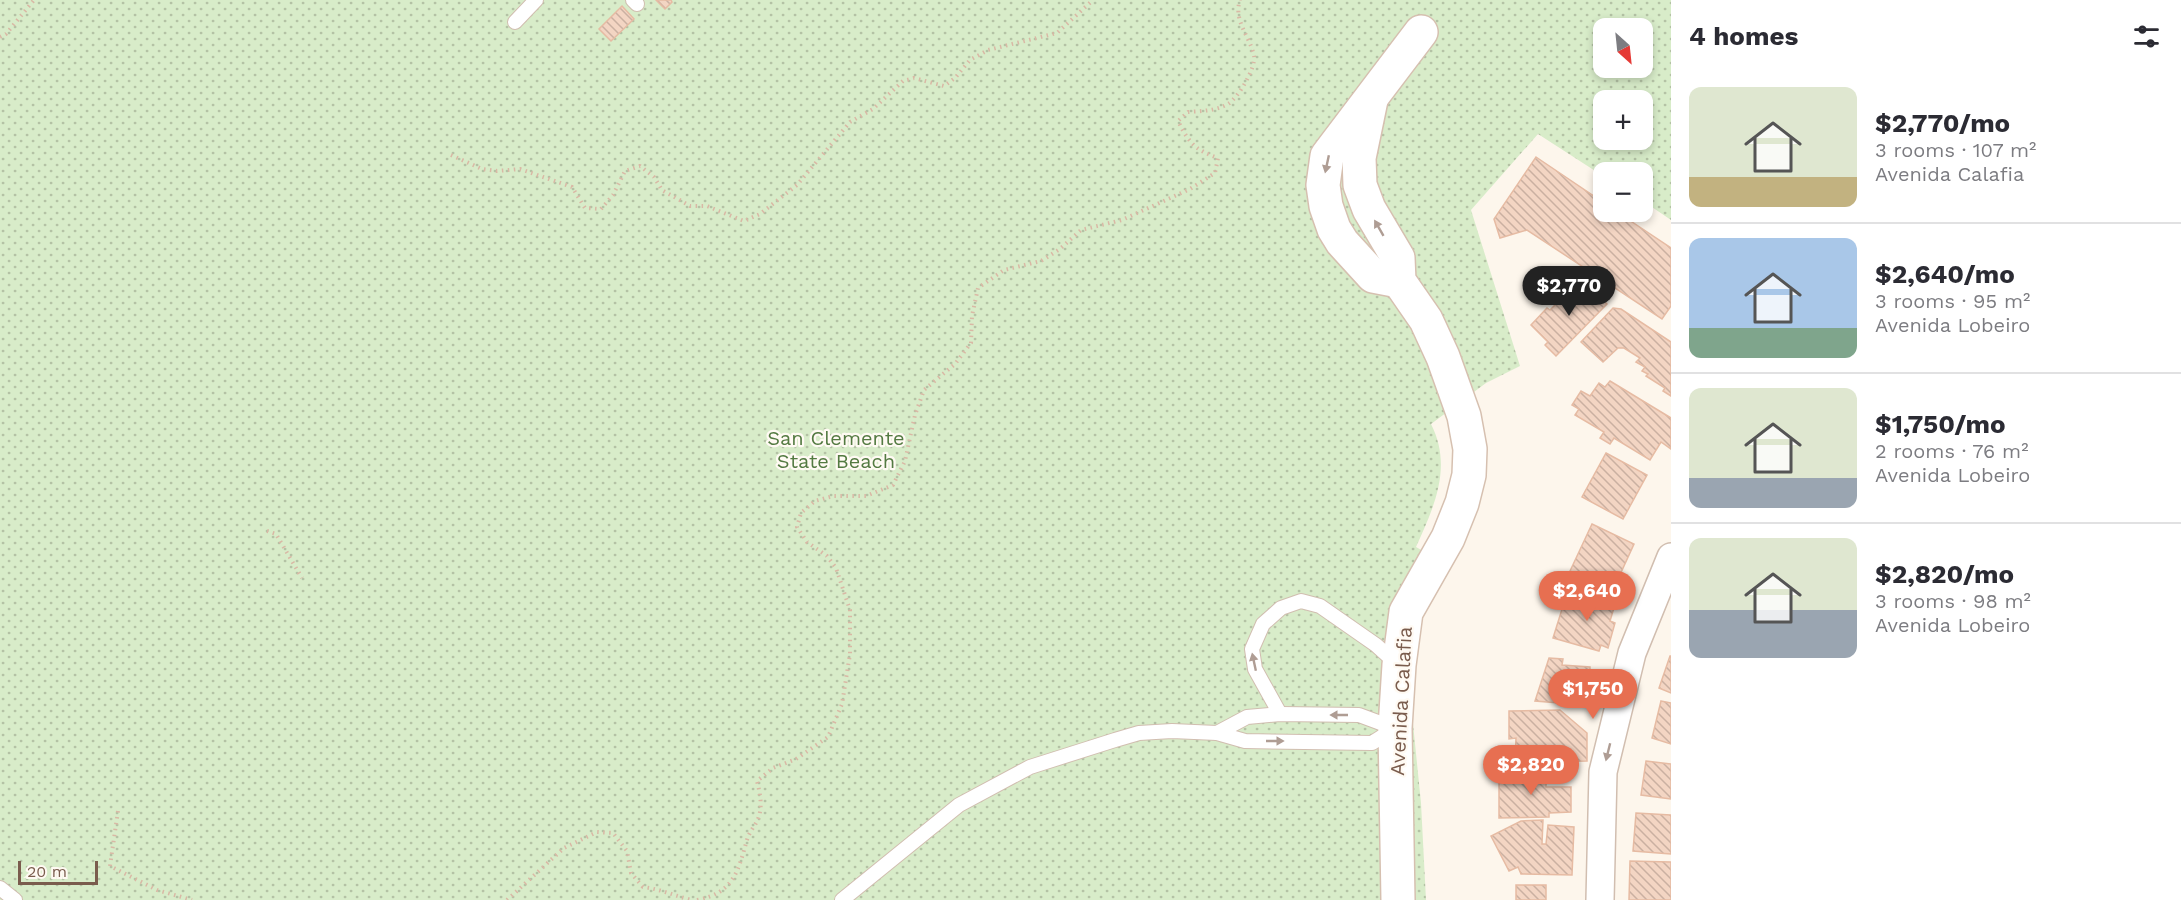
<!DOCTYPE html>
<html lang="en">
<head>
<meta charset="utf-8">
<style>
	:root { --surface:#fff; --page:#f2f2f3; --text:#2b2b33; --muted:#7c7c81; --line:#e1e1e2; --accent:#e76f51 }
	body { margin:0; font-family:"Work Sans",sans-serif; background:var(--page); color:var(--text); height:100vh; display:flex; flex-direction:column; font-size:22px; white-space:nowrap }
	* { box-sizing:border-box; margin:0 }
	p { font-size:20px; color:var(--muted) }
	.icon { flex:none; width:33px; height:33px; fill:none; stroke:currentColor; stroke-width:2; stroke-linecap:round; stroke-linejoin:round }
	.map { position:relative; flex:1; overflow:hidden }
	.sheet { display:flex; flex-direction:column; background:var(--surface); width:510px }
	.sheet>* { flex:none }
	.needle { width:39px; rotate:153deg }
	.controls { position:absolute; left:1593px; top:18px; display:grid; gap:12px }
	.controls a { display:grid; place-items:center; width:60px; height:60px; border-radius:12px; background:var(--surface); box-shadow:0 3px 9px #0003; font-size:30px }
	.scale { position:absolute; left:18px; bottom:15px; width:80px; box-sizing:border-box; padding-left:6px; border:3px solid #7a5c4d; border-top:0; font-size:16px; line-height:21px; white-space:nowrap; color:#7a5c4d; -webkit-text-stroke:4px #fffaf3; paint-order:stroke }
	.price { position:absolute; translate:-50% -51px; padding:0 14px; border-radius:21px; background:var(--accent); color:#fff; font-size:20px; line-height:39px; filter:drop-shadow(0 2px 3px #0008) }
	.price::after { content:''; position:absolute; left:50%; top:36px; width:18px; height:14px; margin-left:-9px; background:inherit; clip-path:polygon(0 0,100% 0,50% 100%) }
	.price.selected { background:#222; color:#fff }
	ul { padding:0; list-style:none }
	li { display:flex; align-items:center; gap:18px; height:150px; padding:0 18px }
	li+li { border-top:2px solid var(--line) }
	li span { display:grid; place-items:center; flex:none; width:168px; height:120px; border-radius:12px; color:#555 }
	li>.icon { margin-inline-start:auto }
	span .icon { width:72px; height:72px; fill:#fffc; stroke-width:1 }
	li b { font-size:26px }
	h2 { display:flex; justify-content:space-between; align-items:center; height:72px; padding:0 18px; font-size:26px }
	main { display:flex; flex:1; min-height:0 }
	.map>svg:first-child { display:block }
</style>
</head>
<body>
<main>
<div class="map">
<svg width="1671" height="900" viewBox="0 0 1671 900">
	<defs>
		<pattern id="park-dots" width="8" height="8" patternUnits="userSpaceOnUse" patternTransform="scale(1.5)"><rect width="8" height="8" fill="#d8ecc9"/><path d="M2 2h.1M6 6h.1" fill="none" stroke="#b4c2a5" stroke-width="1.8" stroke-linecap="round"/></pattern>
		<pattern id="building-back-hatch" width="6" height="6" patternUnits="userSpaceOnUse" patternTransform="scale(1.5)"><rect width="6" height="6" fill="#f3d5c3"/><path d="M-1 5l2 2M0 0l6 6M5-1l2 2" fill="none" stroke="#cab0a1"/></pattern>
	</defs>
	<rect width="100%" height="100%" fill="#fdf6ec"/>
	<path fill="url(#park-dots)" fill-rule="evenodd" d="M0 0H1671V220L1643 201 1642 172H1604L1603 176 1538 134 1471 210 1520 366 1486 383 1431 424C1453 467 1434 507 1416 547L1441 561 1405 644 1421 803 1426 900H0ZM1604 28H1642V68H1604ZM1604 100H1642V140H1604Z"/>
	<g fill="url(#building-back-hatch)" stroke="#e6bba3" stroke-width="1.5">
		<path d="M656 0H671L672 2 665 9Z"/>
		<path d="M622 6 634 19 611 41 599 29Z"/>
		<path d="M1536 157 1604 203V212H1617L1671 248V306L1662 319 1527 230 1500 238 1494 219Z"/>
		<path d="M1583 281 1607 304 1556 356 1545 345 1548 342 1531 325 1547 308 1550 310 1578 282 1580 285Z"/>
		<path d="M1613 308 1621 309 1671 342V396L1663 391 1665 388 1646 376 1648 374 1642 371 1645 367 1636 362 1640 358 1624 348H1618L1603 362 1581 342Z"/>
		<path d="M1610 381 1671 418V449L1661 442 1650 460 1614 438 1610 444 1600 438 1604 432 1575 415 1579 409 1572 405 1581 391 1590 396 1599 383 1605 387Z"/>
		<path d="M1606 453 1647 475 1623 519 1582 497Z"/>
		<path d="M1592 524 1634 544 1613 590 1570 571Z"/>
		<path d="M1579 590 1616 601 1610 621 1615 623 1608 648 1601 645 1599 651 1553 638 1563 606 1573 609Z"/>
		<path d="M1670 656H1671V693L1659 688Z"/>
		<path d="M1549 658 1563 659 1562 665 1590 667V692H1585L1584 705 1535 701Z"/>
		<path d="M1661 701 1671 703V744L1652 738Z"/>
		<path d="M1560 710 1587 733V761L1515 762 1516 738 1509 739V711Z"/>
		<path d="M1646 761 1671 764V799L1641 795Z"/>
		<path d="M1546 771V787H1571V812L1549 813V817L1499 818V772Z"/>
		<path d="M1636 813 1671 815V854L1633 851Z"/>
		<path d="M1543 820 1542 844H1546L1548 825 1574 827 1572 875 1521 874 1518 867 1509 871 1491 836 1521 821Z"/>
		<path d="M1630 861 1671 862V900H1629Z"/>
		<rect x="1516" y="885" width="30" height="15"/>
	</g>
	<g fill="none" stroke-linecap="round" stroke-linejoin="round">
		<g stroke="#d1beb0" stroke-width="16">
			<g id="lane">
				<path d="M633 0 637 4"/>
				<path d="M515 22 536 0"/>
				<path d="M1280 714 1255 669 1252 649 1263 624 1281 608 1301 601 1320 606 1376 645 1397 664"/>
				<path d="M1217 733 1247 717 1280 714 1359 715 1394 728"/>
				<path d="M0 888 15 900"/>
				<path d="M842 900 959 805 1030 767 1115 740 1139 733 1172 731 1217 733 1245 741 1372 743 1394 729"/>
			</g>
		</g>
		<g stroke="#d1beb0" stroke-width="30">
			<path id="street" d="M1600 900 1603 772 1632 653 1671 557"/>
		</g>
		<g stroke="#d6c0b0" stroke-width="36">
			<g id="secondary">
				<path d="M1371 100 1359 158 1360 185 1369 209 1398 258 1399 281 1426 320 1443 357 1464 416 1470 449 1469 475 1462 503 1448 538 1406 612 1399 665 1395 728 1398 900"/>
				<path d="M1399 281 1373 276 1342 242 1334 229 1326 206 1323 185 1327 156 1421 32"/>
			</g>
		</g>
		<g stroke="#d9b8a5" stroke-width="4" stroke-dasharray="1.5 4.5" stroke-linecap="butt">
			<path d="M0 37 6 34 34 0"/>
			<path d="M451 155 482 169 497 171 520 169 572 187 585 208 601 209 613 195 625 171 640 166 654 177 662 190 690 206H707L744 221 760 214 797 185 850 122 873 109 903 81 914 78 944 86 955 78 970 60 988 50 1057 33 1093 0"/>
			<path d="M267 531 276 534 302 578"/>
			<path d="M118 811 110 866 157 890 192 900"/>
			<path d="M507 900 564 848 597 832 613 833 627 851 631 873 643 887C660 889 675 896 692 900"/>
			<path d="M697 900C734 893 738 871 747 840 749 832 755 826 758 819 763 807 760 793 757 781L773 768 796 759 828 737 842 704 850 654V610L836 568 827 556 807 542 797 527 801 513 815 501 833 496H866L893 485 905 461 915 415 924 390 955 364 971 343 972 316 978 288 1004 270 1041 261 1060 249 1081 230 1122 220 1190 189 1215 173 1218 158C1195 150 1189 143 1178 121L1188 112C1202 111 1215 111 1228 104 1238 98 1256 68 1254 56 1250 36 1233 21 1240 0"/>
		</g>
		<use href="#lane" stroke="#fff" stroke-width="14"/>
		<use href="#street" stroke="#fff" stroke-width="27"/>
		<use href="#secondary" stroke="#fff" stroke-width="33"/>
	</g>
	<defs><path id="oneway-solid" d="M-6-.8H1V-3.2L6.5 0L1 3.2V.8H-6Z" transform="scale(1.5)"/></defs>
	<g fill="#af9d94">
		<use href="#oneway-solid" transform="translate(1327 164) rotate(102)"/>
		<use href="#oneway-solid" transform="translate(1379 228) rotate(-120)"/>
		<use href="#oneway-solid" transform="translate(1254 662) rotate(-102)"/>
		<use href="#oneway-solid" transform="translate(1339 715) rotate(-180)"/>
		<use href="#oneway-solid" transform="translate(1275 741)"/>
		<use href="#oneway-solid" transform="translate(1608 752) rotate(104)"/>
	</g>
	<g text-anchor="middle" stroke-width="4.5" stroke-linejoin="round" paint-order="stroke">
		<g font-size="20" fill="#537a41" stroke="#fffaf3">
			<text x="836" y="445">San Clemente<tspan x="836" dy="23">State Beach</tspan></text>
		</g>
		<g font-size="20" fill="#7a5c4d" stroke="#fffaf3">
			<text transform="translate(1401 701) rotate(-87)" y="7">Avenida Calafia</text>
		</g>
	</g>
</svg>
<div class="controls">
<a><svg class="needle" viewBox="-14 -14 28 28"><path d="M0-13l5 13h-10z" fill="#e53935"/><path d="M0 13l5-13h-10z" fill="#7c7c81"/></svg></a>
<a>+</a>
<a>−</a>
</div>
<div class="scale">20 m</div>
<b class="price selected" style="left:1569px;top:317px">$2,770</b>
<b class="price" style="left:1587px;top:622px">$2,640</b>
<b class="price" style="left:1593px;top:720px">$1,750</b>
<b class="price" style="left:1531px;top:796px">$2,820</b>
</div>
<section class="sheet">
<h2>4 homes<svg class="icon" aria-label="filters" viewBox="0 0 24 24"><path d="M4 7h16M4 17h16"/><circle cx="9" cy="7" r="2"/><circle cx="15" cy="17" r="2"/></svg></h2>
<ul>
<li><span style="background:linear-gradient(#dfe7d0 75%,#c2b280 0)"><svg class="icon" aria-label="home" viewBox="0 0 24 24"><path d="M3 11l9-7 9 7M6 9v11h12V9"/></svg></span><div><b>$2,770/mo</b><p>3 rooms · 107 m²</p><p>Avenida Calafia</p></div></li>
<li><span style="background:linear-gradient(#a9c7e8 75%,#7fa58c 0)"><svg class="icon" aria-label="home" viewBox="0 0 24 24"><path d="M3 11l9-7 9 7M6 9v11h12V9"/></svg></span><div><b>$2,640/mo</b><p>3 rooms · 95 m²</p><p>Avenida Lobeiro</p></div></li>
<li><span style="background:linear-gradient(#dfe7d0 75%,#9aa5b1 0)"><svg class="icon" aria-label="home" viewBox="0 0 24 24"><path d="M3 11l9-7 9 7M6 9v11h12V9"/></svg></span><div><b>$1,750/mo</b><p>2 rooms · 76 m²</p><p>Avenida Lobeiro</p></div></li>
<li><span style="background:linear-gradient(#dfe7d0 60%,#9aa5b1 0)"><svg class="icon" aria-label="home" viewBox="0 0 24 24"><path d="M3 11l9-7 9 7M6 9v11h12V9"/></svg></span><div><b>$2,820/mo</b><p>3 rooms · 98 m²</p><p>Avenida Lobeiro</p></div></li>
</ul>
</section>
</main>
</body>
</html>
